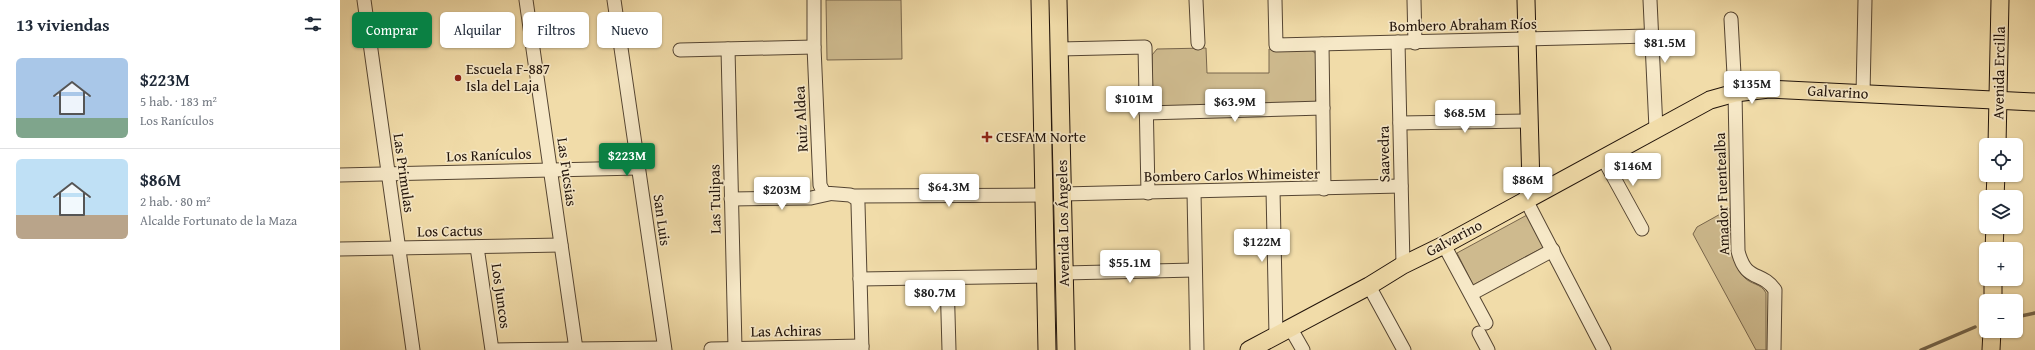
<!DOCTYPE html>
<html lang="es">
<head>
<meta charset="utf-8">
<style>
	:root { --surface:#fff; --page:#f2f2f3; --text:#1f2937; --muted:#747a83; --line:#e0e1e3; --accent:#0b8043 }
	body { margin:0; font-family:"Gentium Book Plus",serif; background:var(--page); color:var(--text); height:100vh; display:flex; flex-direction:column; font-size:15px; white-space:nowrap }
	* { box-sizing:border-box; margin:0 }
	p { font-size:13px; color:var(--muted) }
	.icon { flex:none; width:22px; height:22px; fill:none; stroke:currentColor; stroke-width:2; stroke-linecap:round; stroke-linejoin:round }
	.map { position:relative; flex:1; overflow:hidden }
	.side { display:flex; flex-direction:column; background:var(--surface); width:340px }
	.side>* { flex:none }
	.hud { position:absolute; left:12px; top:12px; width:380px; height:36px; display:flex; gap:8px }
	.fabs { position:absolute; left:1639px; top:138px; display:grid; gap:8px }
	.fabs a { display:grid; place-items:center; width:44px; height:44px; border-radius:6px; background:var(--surface); box-shadow:0 1px 3px #0004; font-size:20px }
	.price { position:absolute; translate:-50% -34px; padding:0 9px; border-radius:4px; background:#fff; color:#222; font-size:13px; line-height:26px; filter:drop-shadow(0 1px 2px #0008) }
	.price::after { content:''; position:absolute; left:50%; top:24px; width:12px; height:9px; margin-left:-6px; background:inherit; clip-path:polygon(0 0,100% 0,50% 100%) }
	.price.selected { background:var(--accent); color:#fff }
	ul { padding:0; list-style:none }
	li { display:flex; align-items:center; gap:12px; height:100px; padding:0 16px }
	li+li { border-top:1px solid var(--line) }
	li span { display:grid; place-items:center; flex:none; width:112px; height:80px; border-radius:6px; color:#555 }
	li>.icon { margin-inline-start:auto }
	span .icon { width:48px; height:48px; fill:#fffc; stroke-width:1 }
	li b { font-size:17px }
	h2 { display:flex; justify-content:space-between; align-items:center; height:48px; padding:0 16px; font-size:17px }
	.pill { padding:0 14px; border-radius:6px; background:var(--surface); box-shadow:0 1px 3px #0004; font-size:14px; line-height:36px }
	.pill.selected { background:var(--accent); color:#fff }
	main { display:flex; flex:1; min-height:0 }
	.map>svg:first-child { display:block }
</style>
</head>
<body>
<main>
<section class="side">
<h2>13 viviendas<svg class="icon" aria-label="filters" viewBox="0 0 24 24"><path d="M4 7h16M4 17h16"/><circle cx="9" cy="7" r="2"/><circle cx="15" cy="17" r="2"/></svg></h2>
<ul>
<li><span style="background:linear-gradient(#a9c7e8 75%,#7fa58c 0)"><svg class="icon" aria-label="home" viewBox="0 0 24 24"><path d="M3 11l9-7 9 7M6 9v11h12V9"/></svg></span><div><b>$223M</b><p>5 hab. · 183 m²</p><p>Los Ranículos</p></div></li>
<li><span style="background:linear-gradient(#bfe0f5 70%,#b9a48a 0)"><svg class="icon" aria-label="home" viewBox="0 0 24 24"><path d="M3 11l9-7 9 7M6 9v11h12V9"/></svg></span><div><b>$86M</b><p>2 hab. · 80 m²</p><p>Alcalde Fortunato de la Maza</p></div></li>
</ul>
</section>
<div class="map">
<svg width="1695" height="350" viewBox="0 0 1695 350">
	<rect width="100%" height="100%" fill="#f1dca9"/>
	<filter id="stains"><feTurbulence type="fractalNoise" baseFrequency=".005" numOctaves="4"/><feColorMatrix values="0 0 0 0 .2 0 0 0 0 .09 0 0 0 0 .02 0 0 0 .5 -.17"/></filter>
	<radialGradient id="worn" r=".72"><stop offset=".6" stop-color="#630" stop-opacity="0"/><stop offset="1" stop-color="#630" stop-opacity=".3"/></radialGradient>
	<g fill="#ceba8e" stroke="#78664c">
		<path d="M486 0H561L562 59 487 60Z"/>
		<path d="M866 48 867 73H929V49L969 48 976 54 977 98 973 105 819 109 813 101 812 55 817 49Z"/>
		<path d="M1393 207C1393 229 1387 259 1404 277 1411 285 1421 283 1426 293V350H1416L1353 234 1357 227Z"/>
		<path d="M1187 215 1204 247 1133 285 1117 253Z"/>
	</g>
	<g fill="none" stroke-linecap="round" stroke-linejoin="round">
		<g stroke="#736349" stroke-width="3.5">
			<path d="M1681 316 1695 313"/>
			<path d="M1581 350 1635 327"/>
		</g>
		<g stroke="#554532" stroke-width="15">
			<g id="minor">
				<path d="M24 0 73 350"/>
				<path d="M186 0 236 349"/>
				<path d="M274 0 325 350"/>
				<path d="M474 0V47L480 185 484 193 510 195 517 199 518 204 522 350"/>
				<path d="M856 0 858 43"/>
				<path d="M935 0 936 45 1310 36"/>
				<path d="M1074 0 1075 43"/>
				<path d="M1310 0 1316 129"/>
				<path d="M1391 19 1395 93 1398 251C1406 283 1421 270 1435 290L1434 350"/>
				<path d="M1058 42 1063 265"/>
				<path d="M982 44 984 189"/>
				<path d="M388 49 395 348"/>
				<path d="M720 49 805 47 808 193"/>
				<path d="M340 50 474 47"/>
				<path d="M1523 94 1525 0"/>
				<path d="M806 113 983 108"/>
				<path d="M1060 123 1190 121"/>
				<path d="M1263 158 1302 229"/>
				<path d="M0 175 298 168"/>
				<path d="M933 190 936 335"/>
				<path d="M854 192 857 350"/>
				<path d="M723 194 1061 186"/>
				<path d="M514 196 704 195"/>
				<path d="M391 199 471 198 489 194"/>
				<path d="M1186 200 1264 350"/>
				<path d="M1104 245 1146 323"/>
				<path d="M137 247 152 350"/>
				<path d="M0 249 221 245"/>
				<path d="M724 273 855 270"/>
				<path d="M607 278 609 350"/>
				<path d="M520 279 706 276"/>
				<path d="M1029 286 1064 350"/>
				<path d="M1131 294 1213 250"/>
				<path d="M951 329 963 350"/>
				<path d="M1139 333 1148 350"/>
				<path d="M371 349 522 346"/>
				<path d="M153 350 324 348"/>
			</g>
		</g>
		<g stroke="#21130a" stroke-width="19">
			<g id="major">
				<path d="M700 0 707 350"/>
				<path d="M718 0 726 350"/>
				<path d="M1657 145 1660 0"/>
				<path d="M1655 197 1656 175"/>
				<path d="M1186 200 1190 193 1191 186 1186 0"/>
				<path d="M1654 249 1655 227"/>
				<path d="M1653 301V279"/>
				<path d="M909 350 1029 286 1063 265 1104 245 1370 100 1395 93 1429 89 1695 102"/>
				<path d="M1651 350 1652 331"/>
			</g>
		</g>
		<use href="#minor" stroke="#f6e8c7" stroke-width="13"/>
		<use href="#major" stroke="#f1dca9" stroke-width="17"/>
	</g>
	<g fill="#8f2418" stroke="#f6e8c7" stroke-width="1.5">
		<circle cx="118" cy="78" r="4"/>
		<path d="M645 131h4v4h4v4h-4v4h-4v-4h-4v-4h4z"/>
	</g>
	<g text-anchor="middle" stroke-width="3.5" stroke-linejoin="round" paint-order="stroke">
		<g font-size="15" fill="#21130a" stroke="#f6e8c7">
			<text transform="translate(1123 25) rotate(-1)" y="5">Bombero Abraham Ríos</text>
			<text transform="translate(1659 73) rotate(-89)" y="5">Avenida Ercilla</text>
			<text transform="translate(1498 92) rotate(3)" y="5">Galvarino</text>
			<text transform="translate(461 119) rotate(-93)" y="5">Ruiz Aldea</text>
			<text transform="translate(1044 154) rotate(-91)" y="5">Saavedra</text>
			<text transform="translate(149 155) rotate(-2)" y="5">Los Ranículos</text>
			<text transform="translate(227 172) rotate(82)" y="5">Las Fucsias</text>
			<text transform="translate(64 173) rotate(82)" y="5">Las Primulas</text>
			<text transform="translate(892 175) rotate(-1)" y="5">Bombero Carlos Whimeister</text>
			<text transform="translate(1382 194) rotate(-92)" y="5">Amador Fuentealba</text>
			<text transform="translate(375 199) rotate(-91)" y="5">Las Tulipas</text>
			<text transform="translate(322 220) rotate(82)" y="5">San Luis</text>
			<text transform="translate(723 223) rotate(-91)" y="5">Avenida Los Ángeles</text>
			<text transform="translate(110 231) rotate(-1)" y="5">Los Cactus</text>
			<text transform="translate(1114 238) rotate(-28)" y="5">Galvarino</text>
			<text transform="translate(161 296) rotate(82)" y="5">Los Juncos</text>
			<text transform="translate(446 331) rotate(-1)" y="5">Las Achiras</text>
		</g>
		<g font-size="15" fill="#21130a" stroke="#f6e8c7" text-anchor="start">
			<text x="126" y="74">Escuela F-887<tspan x="126" dy="17">Isla del Laja</tspan></text>
			<text x="656" y="142">CESFAM Norte</text>
		</g>
	</g>
	<rect width="100%" height="100%" filter="url(#stains)"/>
	<rect width="100%" height="100%" fill="url(#worn)"/>
</svg>
<div class="fabs">
<a><svg class="icon" aria-label="locate" viewBox="0 0 24 24"><circle cx="12" cy="12" r="6"/><path d="M12 2v4M12 18v4M2 12h4M18 12h4"/></svg></a>
<a><svg class="icon" aria-label="layers" viewBox="0 0 24 24"><path d="M12 4l9 5-9 5-9-5zM3 14l9 5 9-5"/></svg></a>
<a>+</a>
<a>−</a>
</div>
<b class="price" style="left:1325px;top:64px">$81.5M</b>
<b class="price" style="left:1412px;top:105px">$135M</b>
<b class="price" style="left:794px;top:120px">$101M</b>
<b class="price" style="left:895px;top:123px">$63.9M</b>
<b class="price" style="left:1125px;top:134px">$68.5M</b>
<b class="price selected" style="left:287px;top:177px">$223M</b>
<b class="price" style="left:1293px;top:187px">$146M</b>
<b class="price" style="left:1188px;top:201px">$86M</b>
<b class="price" style="left:609px;top:208px">$64.3M</b>
<b class="price" style="left:442px;top:211px">$203M</b>
<b class="price" style="left:922px;top:263px">$122M</b>
<b class="price" style="left:790px;top:284px">$55.1M</b>
<b class="price" style="left:595px;top:314px">$80.7M</b>
<div class="hud">
<a class="pill selected">Comprar</a>
<a class="pill">Alquilar</a>
<a class="pill">Filtros</a>
<a class="pill">Nuevo</a>
</div>
</div>
</main>
</body>
</html>
